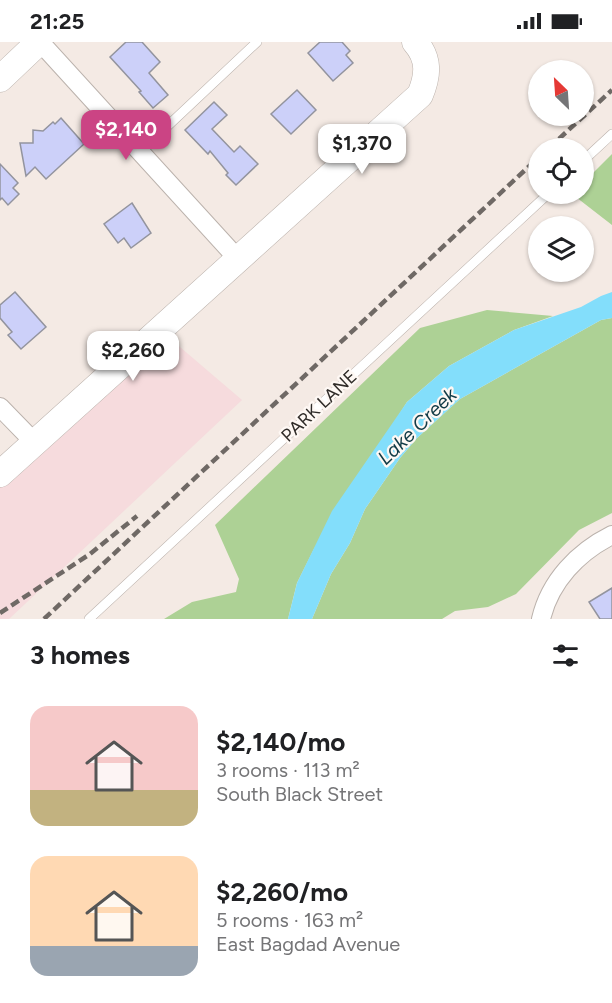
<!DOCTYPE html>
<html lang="en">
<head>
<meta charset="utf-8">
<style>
	:root { --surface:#fff; --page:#f2f2f2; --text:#202124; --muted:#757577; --accent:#cb4484 }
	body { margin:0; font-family:Figtree,sans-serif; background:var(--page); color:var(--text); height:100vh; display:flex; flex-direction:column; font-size:22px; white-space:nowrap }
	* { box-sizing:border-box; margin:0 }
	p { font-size:20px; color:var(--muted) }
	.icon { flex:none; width:33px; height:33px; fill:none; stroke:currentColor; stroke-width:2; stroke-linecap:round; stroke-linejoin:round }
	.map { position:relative; height:577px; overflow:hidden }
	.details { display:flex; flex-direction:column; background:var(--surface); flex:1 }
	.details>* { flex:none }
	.needle { width:39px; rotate:335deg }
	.buttons { position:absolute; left:528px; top:18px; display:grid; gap:12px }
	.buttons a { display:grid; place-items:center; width:66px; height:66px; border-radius:50%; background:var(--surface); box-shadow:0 2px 4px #0004; font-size:30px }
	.price { position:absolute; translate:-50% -51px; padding:0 14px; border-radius:12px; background:#fff; color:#222; font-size:20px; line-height:39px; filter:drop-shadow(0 2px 3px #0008) }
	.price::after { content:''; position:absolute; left:50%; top:36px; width:18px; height:14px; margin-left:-9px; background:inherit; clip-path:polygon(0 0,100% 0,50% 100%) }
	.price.selected { background:var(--accent); color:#fff }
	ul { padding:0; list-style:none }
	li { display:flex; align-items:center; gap:18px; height:150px; padding:0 30px }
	li span { display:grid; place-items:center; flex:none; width:168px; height:120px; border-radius:18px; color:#555 }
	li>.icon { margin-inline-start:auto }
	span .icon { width:72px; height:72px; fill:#fffc; stroke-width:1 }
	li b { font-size:26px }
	h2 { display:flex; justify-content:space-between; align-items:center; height:72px; padding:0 30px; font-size:26px }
	.status { display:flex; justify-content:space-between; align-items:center; height:42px; padding:0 30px; background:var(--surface); direction:ltr }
	.status svg { height:16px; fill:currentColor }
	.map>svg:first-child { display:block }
</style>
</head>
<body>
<div class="status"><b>21:25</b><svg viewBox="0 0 49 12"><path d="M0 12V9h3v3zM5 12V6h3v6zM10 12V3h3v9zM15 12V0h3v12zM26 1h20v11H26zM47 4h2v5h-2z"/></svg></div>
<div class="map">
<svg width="612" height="577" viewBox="0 0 612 577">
	<rect width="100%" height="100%" fill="#f4eae4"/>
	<path fill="#f6dbdd" d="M160 288 242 358 9 577H0V439Z"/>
	<g fill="#add195">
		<path d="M612 112V183L572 152H584V140Z"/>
		<path d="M487 268 553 274 514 288 449 324 407 360 314 507 297 541 288 577H164L192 560 236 550 239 537 215 483 420 286Z"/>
		<path d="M612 276V471L579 488 516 552 488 565 455 569 442 577H312L331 532 350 501 365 467 400 416 417 396 460 357 601 278Z"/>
	</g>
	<path fill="#83defb" d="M612 250V276L601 278 460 357 417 396 400 416 365 467 350 501 331 532 312 577H288L297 541 332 469 407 360 449 324 514 288 581 265 601 254Z"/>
	<g fill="#ccd0f9" stroke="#93949e" stroke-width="1.5">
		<path d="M126 0H142L160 20 149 31 168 53 153 66 139 50 141 49 110 15Z"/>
		<path d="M320 0H342L350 9 346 13 353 21 333 39 308 11Z"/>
		<path d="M297 48 316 68 291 92 271 72Z"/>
		<path d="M214 60 227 73 212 87 234 110 240 104 258 122 236 143 226 133 228 131 210 109 208 112 185 88Z"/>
		<path d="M61 76 84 102 46 137 35 125 26 134 20 101H33V88L43 89 53 80 55 82Z"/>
		<path d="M0 122 18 141 13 146 19 152 8 163 2 156 0 158Z"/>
		<path d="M132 161 151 191 131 206 124 196 118 201 104 182Z"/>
		<path d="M15 250 46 285 21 307 8 293 12 290 0 276V263Z"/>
		<path d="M612 546V577H600L589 560Z"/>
	</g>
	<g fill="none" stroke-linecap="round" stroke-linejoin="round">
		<g stroke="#bbb2ac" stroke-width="10">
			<g id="lane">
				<path d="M141 109 257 0"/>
				<path d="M584 118 612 92"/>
				<path d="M89 577 548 152"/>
			</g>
		</g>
		<g stroke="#bbb2ac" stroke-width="20">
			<g id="street">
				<path d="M40 0 237 216"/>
				<path d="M0 365 35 401"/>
				<path d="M541 577C550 539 578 510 612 493"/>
			</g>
		</g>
		<g stroke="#bbb2ac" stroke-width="27">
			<g id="secondary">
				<path d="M0 37 39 0"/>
				<path d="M0 432 420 53C428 34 430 17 415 0"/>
			</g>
		</g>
		<use href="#lane" stroke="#fff" stroke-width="9"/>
		<use href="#street" stroke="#fff" stroke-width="18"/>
		<use href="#secondary" stroke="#fff" stroke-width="26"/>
		<g stroke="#6f6965" stroke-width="4.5" stroke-dasharray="9 4.5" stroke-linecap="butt">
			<path d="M549 106 612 48"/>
			<path d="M0 571 90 512 137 474"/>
			<path d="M44 577 538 116"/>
		</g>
	</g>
	<g text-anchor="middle" stroke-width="4.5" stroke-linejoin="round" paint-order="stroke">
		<g font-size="18" fill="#302c29" stroke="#fef8f4">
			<text transform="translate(319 364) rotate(-43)" y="6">PARK LANE</text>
		</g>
		<g font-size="20" font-style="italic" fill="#113b47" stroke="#fef8f4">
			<text transform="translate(417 384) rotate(-44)" y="7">Lake Creek</text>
		</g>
	</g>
</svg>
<div class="buttons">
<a><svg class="needle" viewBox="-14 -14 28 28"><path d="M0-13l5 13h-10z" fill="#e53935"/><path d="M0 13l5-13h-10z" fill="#757577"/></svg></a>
<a><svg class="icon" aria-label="locate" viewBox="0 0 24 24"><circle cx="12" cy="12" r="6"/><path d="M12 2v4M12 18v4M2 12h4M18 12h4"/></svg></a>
<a><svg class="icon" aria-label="layers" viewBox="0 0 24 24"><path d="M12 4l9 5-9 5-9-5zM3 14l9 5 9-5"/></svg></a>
</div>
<b class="price selected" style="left:126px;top:119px">$2,140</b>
<b class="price" style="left:362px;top:133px">$1,370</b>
<b class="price" style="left:133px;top:340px">$2,260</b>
</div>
<section class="details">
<h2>3 homes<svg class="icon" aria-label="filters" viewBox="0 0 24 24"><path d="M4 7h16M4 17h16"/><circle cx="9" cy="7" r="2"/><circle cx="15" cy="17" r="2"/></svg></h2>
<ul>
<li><span style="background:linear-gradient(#f6c9c9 70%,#c2b280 0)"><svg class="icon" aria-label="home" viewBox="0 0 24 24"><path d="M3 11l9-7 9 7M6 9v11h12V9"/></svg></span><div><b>$2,140/mo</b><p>3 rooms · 113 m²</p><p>South Black Street</p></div></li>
<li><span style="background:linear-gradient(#ffd9b3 75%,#9aa5b1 0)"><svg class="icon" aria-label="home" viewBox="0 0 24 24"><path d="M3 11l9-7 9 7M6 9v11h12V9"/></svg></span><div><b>$2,260/mo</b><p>5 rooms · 163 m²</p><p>East Bagdad Avenue</p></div></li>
</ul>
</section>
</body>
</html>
